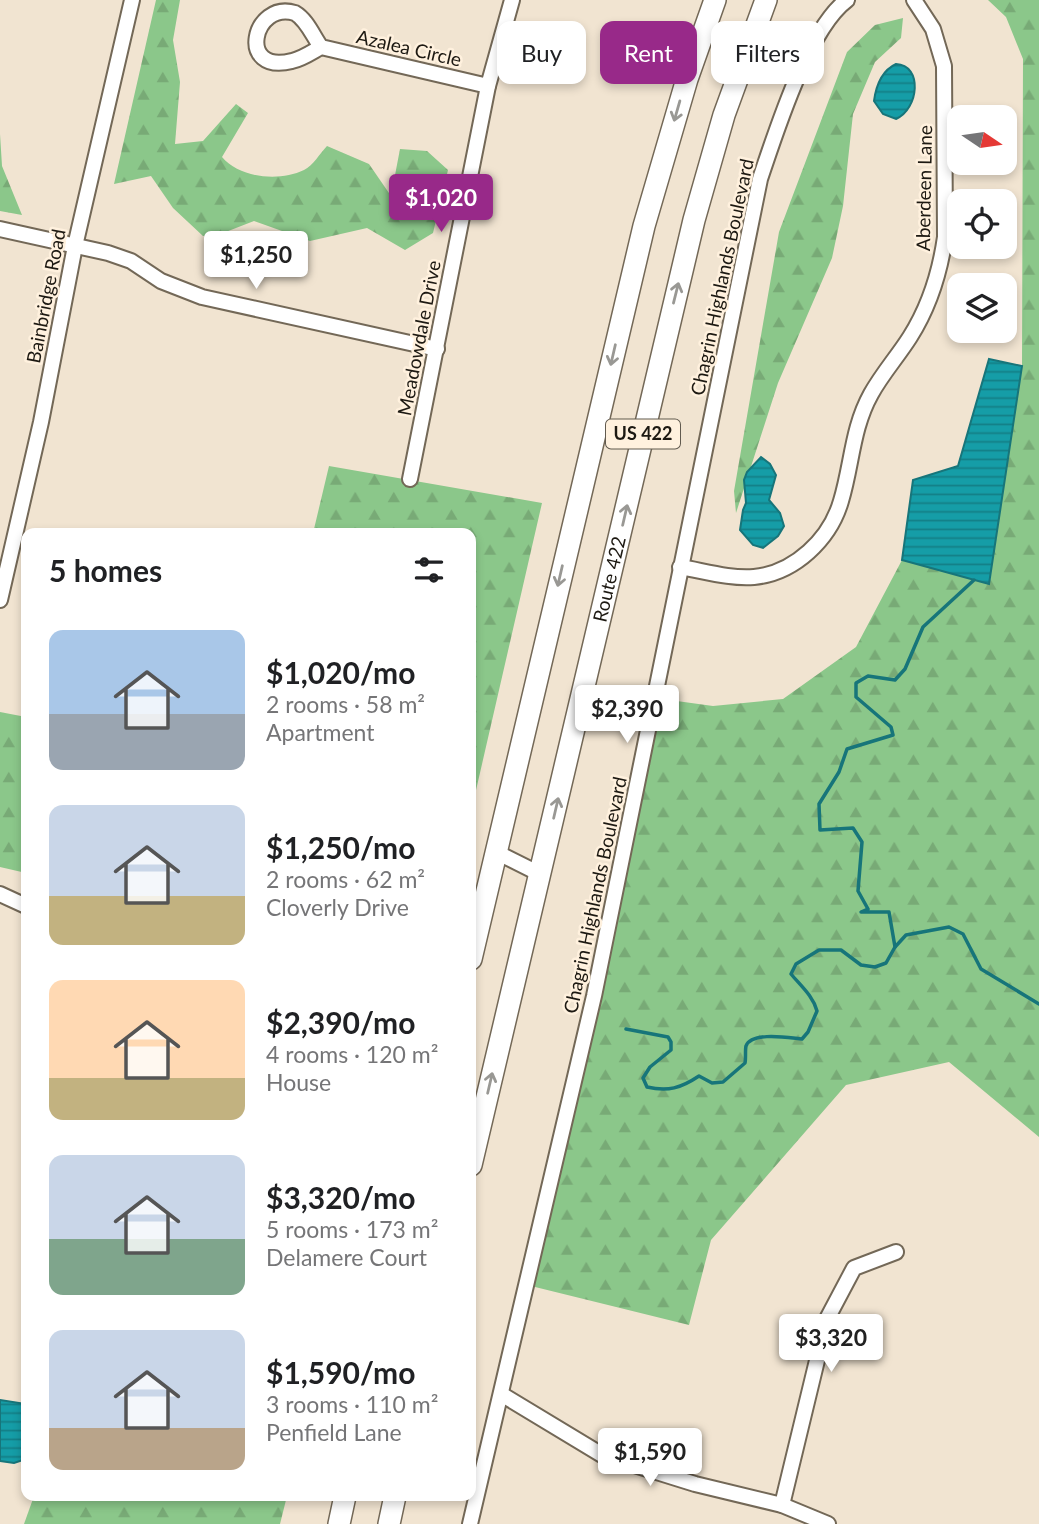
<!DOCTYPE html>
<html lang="en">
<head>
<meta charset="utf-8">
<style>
	:root { --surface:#fff; --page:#f6f6f6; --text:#202124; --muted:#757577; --accent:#982989 }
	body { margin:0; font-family:Lato,sans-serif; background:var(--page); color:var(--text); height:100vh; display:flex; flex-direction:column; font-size:26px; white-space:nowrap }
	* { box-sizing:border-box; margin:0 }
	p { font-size:23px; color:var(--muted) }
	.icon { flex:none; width:38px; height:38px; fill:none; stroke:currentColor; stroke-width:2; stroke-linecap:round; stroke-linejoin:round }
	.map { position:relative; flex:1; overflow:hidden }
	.panel { position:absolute; left:21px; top:528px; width:455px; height:973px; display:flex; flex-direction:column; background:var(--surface); border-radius:14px; box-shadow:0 4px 10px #0003 }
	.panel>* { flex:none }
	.hud { position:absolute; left:497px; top:21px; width:436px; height:63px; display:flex; gap:14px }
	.needle { width:46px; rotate:103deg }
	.buttons { position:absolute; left:947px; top:105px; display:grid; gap:14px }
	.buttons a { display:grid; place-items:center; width:70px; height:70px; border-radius:14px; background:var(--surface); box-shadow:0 4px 10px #0003; font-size:35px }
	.price { position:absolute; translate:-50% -60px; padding:0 16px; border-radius:7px; background:#fff; color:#222; font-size:23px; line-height:46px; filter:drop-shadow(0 2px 4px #0008) }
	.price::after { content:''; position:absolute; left:50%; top:42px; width:21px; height:16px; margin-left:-10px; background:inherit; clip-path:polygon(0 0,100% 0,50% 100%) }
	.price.on { background:var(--accent); color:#fff }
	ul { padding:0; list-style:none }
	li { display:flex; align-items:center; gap:21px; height:175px; padding:0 28px }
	li span { display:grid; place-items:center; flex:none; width:196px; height:140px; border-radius:14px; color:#555 }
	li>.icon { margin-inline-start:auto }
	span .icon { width:84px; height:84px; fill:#fffc; stroke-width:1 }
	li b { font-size:30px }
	h2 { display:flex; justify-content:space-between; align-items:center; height:84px; padding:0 28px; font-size:30px }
	.tag { padding:0 24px; border-radius:14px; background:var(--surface); box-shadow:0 4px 10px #0003; font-size:24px; line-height:63px }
	.tag.on { background:var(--accent); color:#fff }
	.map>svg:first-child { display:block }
</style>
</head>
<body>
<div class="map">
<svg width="1039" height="1524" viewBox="0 0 1039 1524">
	<defs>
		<pattern id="forest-firs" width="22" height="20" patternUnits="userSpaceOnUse" patternTransform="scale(1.75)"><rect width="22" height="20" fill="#8bc78a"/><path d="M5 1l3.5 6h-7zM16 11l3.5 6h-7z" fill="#78aa76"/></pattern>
		<pattern id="water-rules" width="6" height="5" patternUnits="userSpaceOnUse" patternTransform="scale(1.75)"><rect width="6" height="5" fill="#159da7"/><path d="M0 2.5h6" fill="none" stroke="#137f87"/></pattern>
	</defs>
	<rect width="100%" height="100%" fill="#f1e4d1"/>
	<g fill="url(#forest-firs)">
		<path d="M156 0H180L173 40 180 82 175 144 203 141 236 104 248 113 222 157C240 178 279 182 304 170 313 166 320 153 327 146L369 164 391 196 400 149 427 151 448 170 433 233 405 250 367 228 310 241 254 221 218 235 203 236 173 208 151 176 114 184Z"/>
		<path d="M988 0H1039V1137L949 1062 846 1085 711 1240 689 1325 527 1285 655 698 713 706 783 699 856 647 902 560 989 583 1022 366 1023 59 1006 17Z"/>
		<path d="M903 18 901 38 875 62 853 114 843 206 832 258 778 383 736 513 734 491 779 232 847 52 875 25Z"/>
		<path d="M0 134 2 166 22 215 0 211Z"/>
		<path d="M329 466 542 503 471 812V534H319L314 529Z"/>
		<path d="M0 712 26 717V873L0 867Z"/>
		<path d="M34 1496H287L280 1524H24Z"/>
	</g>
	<g fill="url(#water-rules)" stroke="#17757a" stroke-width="2">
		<path d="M896 64C923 65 919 109 896 119L883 114 874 101C876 86 881 71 896 64Z"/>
		<path d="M989 359 1022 366 989 584 902 560 913 480 958 466Z"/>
		<path d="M761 457 770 464 776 475 769 500 780 513 784 526 778 536 763 548 753 545 740 530 743 510 746 503 744 480 747 472Z"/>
		<path d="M0 1400 26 1404V1459L14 1463 0 1461Z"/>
	</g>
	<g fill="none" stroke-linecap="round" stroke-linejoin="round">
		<g stroke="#17757a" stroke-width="3.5">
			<path d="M895 947 889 912H861L868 909 858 891 862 842 853 828 820 830 819 804 839 772 847 749 893 735 891 727 856 697V683L868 676 895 680 905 669 923 627 974 580"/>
			<path d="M626 1029 668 1037 671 1042V1050L650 1067 643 1078 647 1087C668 1092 681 1088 699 1076L712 1083 723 1082 745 1063C746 1058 745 1050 746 1046 752 1031 790 1038 802 1039L808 1032 817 1011C813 996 801 986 791 974L796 964 819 950H841L861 965 875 967 886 963 895 947 906 935 949 927 963 934 981 969 1039 1004"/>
		</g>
		<g stroke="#736857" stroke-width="18">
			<g id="minor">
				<path d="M321 47C312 52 302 59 292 61 236 75 253 0 295 13 307 20 313 36 321 47L488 86"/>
				<path d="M0 229 108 253 131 261 161 281 202 297 437 349"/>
				<path d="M410 479 488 86 512 0"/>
				<path d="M680 567C704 571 730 579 754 577 795 573 830 539 841 501 852 465 852 428 871 394 882 374 898 356 910 337 929 307 940 272 945 237L944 66 933 29 914 0"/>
				<path d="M0 600 41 422 75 246 132 0"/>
				<path d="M496 852 540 874"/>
				<path d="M0 894 26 906"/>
				<path d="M501 1394 602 1455 695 1484 782 1505 828 1524"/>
				<path d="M782 1505 827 1319 854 1268 896 1252"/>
				<path d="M470 1524 594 996 760 179C776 132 808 29 847 0"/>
			</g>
		</g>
		<g stroke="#736857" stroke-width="24">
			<g id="highway">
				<path d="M471 959 644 226 687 79 715 0"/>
				<path id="s1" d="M471 1165 694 220 724 115 766 0"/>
				<path d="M339 1524 345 1496"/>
				<path d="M389 1524 395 1496"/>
			</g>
		</g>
		<use href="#minor" stroke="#fff" stroke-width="14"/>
		<use href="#highway" stroke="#fff" stroke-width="21"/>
	</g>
	<defs><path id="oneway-shaft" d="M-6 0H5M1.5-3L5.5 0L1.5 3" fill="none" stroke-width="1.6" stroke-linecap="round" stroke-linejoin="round" transform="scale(1.75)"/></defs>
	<g stroke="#999894">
		<use href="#oneway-shaft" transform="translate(677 111) rotate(106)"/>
		<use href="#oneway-shaft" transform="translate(676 293) rotate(-76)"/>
		<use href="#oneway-shaft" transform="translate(613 355) rotate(103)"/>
		<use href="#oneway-shaft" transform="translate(625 515) rotate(-77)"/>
		<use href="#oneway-shaft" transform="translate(560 576) rotate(103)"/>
		<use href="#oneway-shaft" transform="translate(556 808) rotate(-77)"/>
		<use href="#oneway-shaft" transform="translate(490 1083) rotate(-77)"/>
	</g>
	<g text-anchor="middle" stroke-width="5" stroke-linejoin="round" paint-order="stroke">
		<rect fill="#fff1de" stroke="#615a4f" stroke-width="2" x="606" y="419.5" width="74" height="29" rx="5"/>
		<g font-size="18" font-weight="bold" fill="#1d1912">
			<text x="643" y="440">US 422</text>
		</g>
		<g font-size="19" fill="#1d1912" stroke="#fff1de">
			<text transform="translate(409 48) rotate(13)" y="7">Azalea Circle</text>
			<text transform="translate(924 188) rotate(-89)" y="7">Aberdeen Lane</text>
			<text transform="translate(722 277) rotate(-78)" y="7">Chagrin Highlands Boulevard</text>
			<text transform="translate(46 296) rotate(-79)" y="7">Bainbridge Road</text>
			<text transform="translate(419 338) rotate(-79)" y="7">Meadowdale Drive</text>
			<text dy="7" stroke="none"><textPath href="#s1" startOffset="602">Route 422</textPath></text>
			<text transform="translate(595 895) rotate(-78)" y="7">Chagrin Highlands Boulevard</text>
		</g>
	</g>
</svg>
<div class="buttons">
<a><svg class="needle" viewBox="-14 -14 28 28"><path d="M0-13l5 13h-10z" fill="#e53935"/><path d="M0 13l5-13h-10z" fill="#757577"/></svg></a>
<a><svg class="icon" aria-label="locate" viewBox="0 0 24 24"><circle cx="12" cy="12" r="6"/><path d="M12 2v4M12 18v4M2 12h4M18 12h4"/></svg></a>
<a><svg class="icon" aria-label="layers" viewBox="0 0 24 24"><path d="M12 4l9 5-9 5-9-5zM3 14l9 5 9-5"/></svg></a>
</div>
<b class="price on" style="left:441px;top:234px">$1,020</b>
<b class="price" style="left:256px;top:291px">$1,250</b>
<b class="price" style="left:627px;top:745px">$2,390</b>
<b class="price" style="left:831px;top:1374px">$3,320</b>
<b class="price" style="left:650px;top:1488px">$1,590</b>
<div class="hud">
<a class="tag">Buy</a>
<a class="tag on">Rent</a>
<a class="tag">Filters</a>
</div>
<section class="panel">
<h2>5 homes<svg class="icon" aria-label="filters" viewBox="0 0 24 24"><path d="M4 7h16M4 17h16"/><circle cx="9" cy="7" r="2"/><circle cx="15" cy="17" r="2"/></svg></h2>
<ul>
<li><span style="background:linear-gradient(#a9c7e8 60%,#9aa5b1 0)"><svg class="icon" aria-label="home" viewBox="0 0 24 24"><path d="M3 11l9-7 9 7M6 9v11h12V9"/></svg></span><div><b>$1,020/mo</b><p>2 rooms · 58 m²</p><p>Apartment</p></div></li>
<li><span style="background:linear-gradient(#c9d6e8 65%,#c2b280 0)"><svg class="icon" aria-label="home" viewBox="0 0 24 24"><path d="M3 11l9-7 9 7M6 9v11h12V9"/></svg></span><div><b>$1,250/mo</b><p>2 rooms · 62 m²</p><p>Cloverly Drive</p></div></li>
<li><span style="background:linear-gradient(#ffd9b3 70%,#c2b280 0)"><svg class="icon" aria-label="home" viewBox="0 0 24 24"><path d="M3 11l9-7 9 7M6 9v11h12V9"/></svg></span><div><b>$2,390/mo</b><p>4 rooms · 120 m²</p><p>House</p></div></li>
<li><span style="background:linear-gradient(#c9d6e8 60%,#7fa58c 0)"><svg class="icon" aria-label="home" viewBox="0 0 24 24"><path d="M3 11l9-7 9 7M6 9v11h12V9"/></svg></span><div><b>$3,320/mo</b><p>5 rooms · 173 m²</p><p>Delamere Court</p></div></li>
<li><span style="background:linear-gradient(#c9d6e8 70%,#b9a48a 0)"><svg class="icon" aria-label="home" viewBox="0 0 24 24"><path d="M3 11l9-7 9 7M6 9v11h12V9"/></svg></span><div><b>$1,590/mo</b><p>3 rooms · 110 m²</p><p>Penfield Lane</p></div></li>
</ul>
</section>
</div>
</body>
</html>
